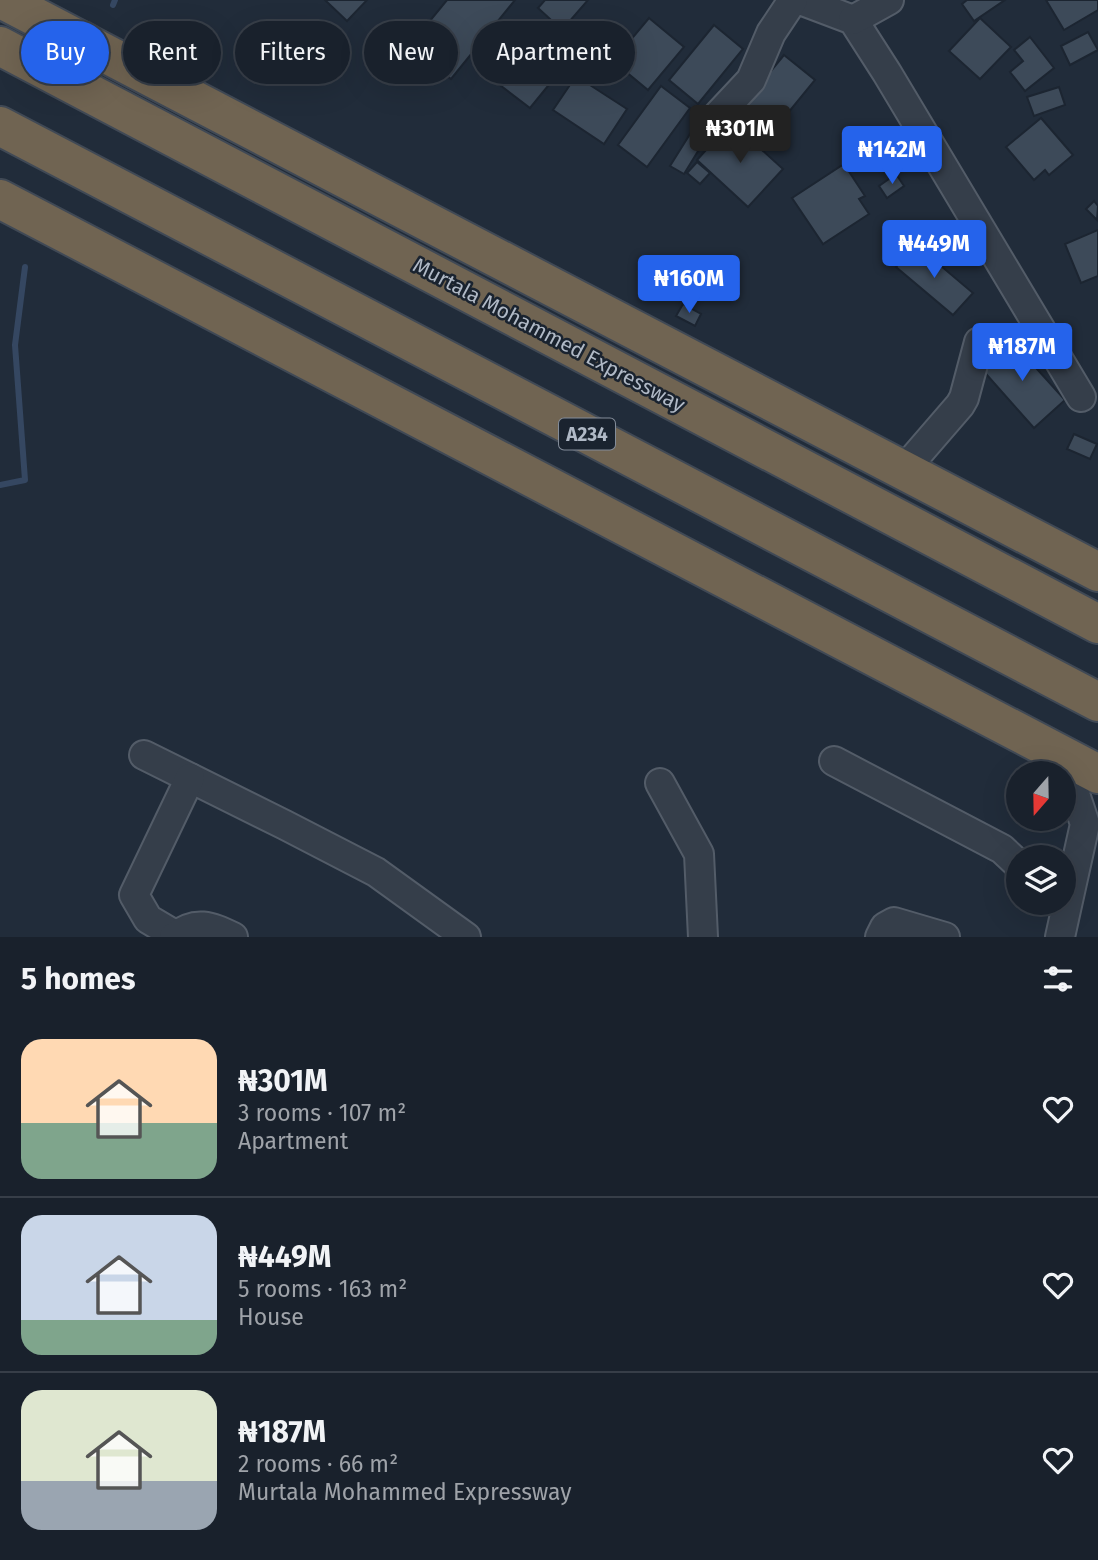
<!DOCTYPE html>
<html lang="en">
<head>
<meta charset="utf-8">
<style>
	:root { --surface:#19212c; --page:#222934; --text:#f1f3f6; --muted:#9fa3a9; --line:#373e48; --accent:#2563eb }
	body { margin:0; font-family:"Fira Sans",sans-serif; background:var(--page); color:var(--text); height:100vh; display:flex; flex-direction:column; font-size:26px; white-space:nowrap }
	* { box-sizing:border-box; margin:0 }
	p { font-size:23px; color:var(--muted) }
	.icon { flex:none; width:38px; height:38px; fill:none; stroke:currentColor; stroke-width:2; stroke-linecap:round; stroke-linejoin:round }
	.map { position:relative; height:937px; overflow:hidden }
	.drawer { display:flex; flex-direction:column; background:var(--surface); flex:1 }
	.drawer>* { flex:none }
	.guide { position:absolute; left:21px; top:21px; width:700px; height:63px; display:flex; gap:14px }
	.needle { width:46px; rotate:200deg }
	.tools { position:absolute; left:1006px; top:761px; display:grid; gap:14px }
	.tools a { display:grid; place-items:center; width:70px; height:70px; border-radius:50%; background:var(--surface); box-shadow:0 7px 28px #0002,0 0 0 2px var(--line); font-size:35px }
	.price { position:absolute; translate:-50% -60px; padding:0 16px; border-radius:7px; background:var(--accent); color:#fff; font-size:23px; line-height:46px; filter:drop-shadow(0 2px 4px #0008) }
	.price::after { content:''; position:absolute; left:50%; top:42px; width:21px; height:16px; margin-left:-10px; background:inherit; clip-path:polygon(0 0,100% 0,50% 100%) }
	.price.active { background:#222; color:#fff }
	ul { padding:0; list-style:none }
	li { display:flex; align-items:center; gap:21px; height:175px; padding:0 21px }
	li+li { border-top:2px solid var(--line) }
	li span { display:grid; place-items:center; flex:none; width:196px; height:140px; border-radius:21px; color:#555 }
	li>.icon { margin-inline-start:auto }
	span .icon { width:84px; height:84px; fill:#fffc; stroke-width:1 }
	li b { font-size:30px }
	h2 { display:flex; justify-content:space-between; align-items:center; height:84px; padding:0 21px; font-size:30px }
	.tag { padding:0 24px; border-radius:32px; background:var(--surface); box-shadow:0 7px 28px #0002,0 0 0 2px var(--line); font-size:24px; line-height:63px }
	.tag.active { background:var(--accent); color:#fff }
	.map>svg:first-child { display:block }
</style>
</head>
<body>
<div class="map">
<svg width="1098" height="937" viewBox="0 0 1098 937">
	<rect width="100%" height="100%" fill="#212c3a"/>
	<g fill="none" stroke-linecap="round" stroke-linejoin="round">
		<g stroke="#354761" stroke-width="6">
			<path d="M113 5 115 0"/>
			<path d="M0 485 25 480 15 345 25 267"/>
		</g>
	</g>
	<g fill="#3d4a59" stroke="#1c2531" stroke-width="2">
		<path d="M325 0H367L347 21Z"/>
		<path d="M447 0H515L451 79 419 54 425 46 415 39Z"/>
		<path d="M545 0H588L562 30 538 8Z"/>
		<path d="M967 0H1005L974 21 962 4Z"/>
		<path d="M1046 0H1098V10L1064 30Z"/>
		<path d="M649 18 684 47 648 90 613 61Z"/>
		<path d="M980 18 1011 47 980 79 949 51Z"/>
		<path d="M714 25 743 49 698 104 669 80Z"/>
		<path d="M1088 32 1098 50 1070 65 1061 46Z"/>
		<path d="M523 33 535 42 541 35 570 59 530 108 479 69 501 41 511 48Z"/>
		<path d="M1030 37 1054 68 1025 91 1010 72 1023 61 1014 50Z"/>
		<path d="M784 55 815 80 770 135 739 110Z"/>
		<path d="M576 76 627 109 604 144 553 110Z"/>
		<path d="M661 86 690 108 647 167 618 145Z"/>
		<path d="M1059 87 1065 105 1034 116 1027 97Z"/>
		<path d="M1041 118 1073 155 1049 175 1045 170 1034 180 1006 147Z"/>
		<path d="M731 122 783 169 748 207 697 160Z"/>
		<path d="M757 126 767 135 758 146 747 137Z"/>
		<path d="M690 134 703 143 684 174 670 166Z"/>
		<path d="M697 162 710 173 700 184 687 173Z"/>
		<path d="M844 164 865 196 859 199 869 214 823 244 792 198Z"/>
		<path d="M896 174 904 186 887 198 879 186Z"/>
		<path d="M1094 201 1098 206 1097 220 1086 209Z"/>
		<path d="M1098 230V276L1081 283 1065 244Z"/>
		<path d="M915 244 973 293 953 315 896 267Z"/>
		<path d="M683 304 701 314 695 326 676 316Z"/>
		<path d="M1010 339 1065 400 1034 428 979 366Z"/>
		<path d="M1074 434 1097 444 1090 459 1067 449Z"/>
	</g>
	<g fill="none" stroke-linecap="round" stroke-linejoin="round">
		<g stroke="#535c68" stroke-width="32">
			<g id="minor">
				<path d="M800 0 853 20 887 73 1081 397"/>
				<path d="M853 20 889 0"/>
				<path d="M706 128 751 80 771 33 793 0"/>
				<path d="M903 471 960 405 964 398 979 342"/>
				<path d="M144 755 285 825 376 872 466 937"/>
				<path d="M834 761 1002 849 1018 864"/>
				<path d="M660 783 699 854 703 937"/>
				<path d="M175 935 148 919 134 895 190 778"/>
				<path d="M174 937C196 920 210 926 233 937"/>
				<path d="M880 937 885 927 894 922 945 937"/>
				<path d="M1060 937 1085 824 1062 755"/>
			</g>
		</g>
		<g stroke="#404955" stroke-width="42">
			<g id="highway">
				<path d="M3 0 1098 572"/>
				<path d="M0 46 1098 624"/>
				<path d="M0 126 1098 702"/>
				<path d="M0 199 1098 774"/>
			</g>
		</g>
		<use href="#minor" stroke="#353e4a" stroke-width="28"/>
		<use href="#highway" stroke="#706452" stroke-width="38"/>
	</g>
	<g text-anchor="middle" stroke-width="5" stroke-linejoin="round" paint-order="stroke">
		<rect fill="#1a232f" stroke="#838c99" stroke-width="2" x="559" y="418.5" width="56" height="31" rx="5"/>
		<g font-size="19" font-weight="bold" fill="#b0b9c6">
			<text x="587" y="441">A234</text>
		</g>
		<g font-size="21" fill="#b0b9c6" stroke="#1a232f">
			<text transform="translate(549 335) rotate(28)" y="7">Murtala Mohammed Expressway</text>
		</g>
	</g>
</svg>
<div class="tools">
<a><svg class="needle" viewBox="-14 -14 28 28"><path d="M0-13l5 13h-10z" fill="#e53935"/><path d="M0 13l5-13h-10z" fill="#9fa3a9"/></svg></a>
<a><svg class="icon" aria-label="layers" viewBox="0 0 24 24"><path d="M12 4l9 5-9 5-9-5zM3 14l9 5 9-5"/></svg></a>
</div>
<b class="price active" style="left:740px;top:165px">₦301M</b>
<b class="price" style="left:892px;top:186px">₦142M</b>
<b class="price" style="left:934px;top:280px">₦449M</b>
<b class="price" style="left:689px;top:315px">₦160M</b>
<b class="price" style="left:1022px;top:383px">₦187M</b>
<div class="guide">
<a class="tag active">Buy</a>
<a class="tag">Rent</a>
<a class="tag">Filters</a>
<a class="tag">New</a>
<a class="tag">Apartment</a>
</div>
</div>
<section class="drawer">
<h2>5 homes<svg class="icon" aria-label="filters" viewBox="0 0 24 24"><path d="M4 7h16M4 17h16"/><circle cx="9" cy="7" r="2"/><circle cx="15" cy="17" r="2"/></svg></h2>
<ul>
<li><span style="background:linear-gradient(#ffd9b3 60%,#7fa58c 0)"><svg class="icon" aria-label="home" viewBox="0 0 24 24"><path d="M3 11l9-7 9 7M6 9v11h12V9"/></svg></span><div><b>₦301M</b><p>3 rooms · 107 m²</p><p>Apartment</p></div><svg class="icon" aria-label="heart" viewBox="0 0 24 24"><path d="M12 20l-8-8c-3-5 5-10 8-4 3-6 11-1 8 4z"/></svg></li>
<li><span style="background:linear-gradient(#c9d6e8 75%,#7fa58c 0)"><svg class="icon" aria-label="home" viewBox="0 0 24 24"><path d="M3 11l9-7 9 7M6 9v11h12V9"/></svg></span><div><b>₦449M</b><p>5 rooms · 163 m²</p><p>House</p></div><svg class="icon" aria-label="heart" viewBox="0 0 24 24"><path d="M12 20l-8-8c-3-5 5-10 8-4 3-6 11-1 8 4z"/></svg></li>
<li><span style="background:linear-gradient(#dfe7d0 65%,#9aa5b1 0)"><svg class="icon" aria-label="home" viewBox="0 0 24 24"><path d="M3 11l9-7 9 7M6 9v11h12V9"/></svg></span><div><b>₦187M</b><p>2 rooms · 66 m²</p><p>Murtala Mohammed Expressway</p></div><svg class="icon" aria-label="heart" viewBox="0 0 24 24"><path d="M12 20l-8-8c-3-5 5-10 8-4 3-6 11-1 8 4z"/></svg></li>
</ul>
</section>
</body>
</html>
